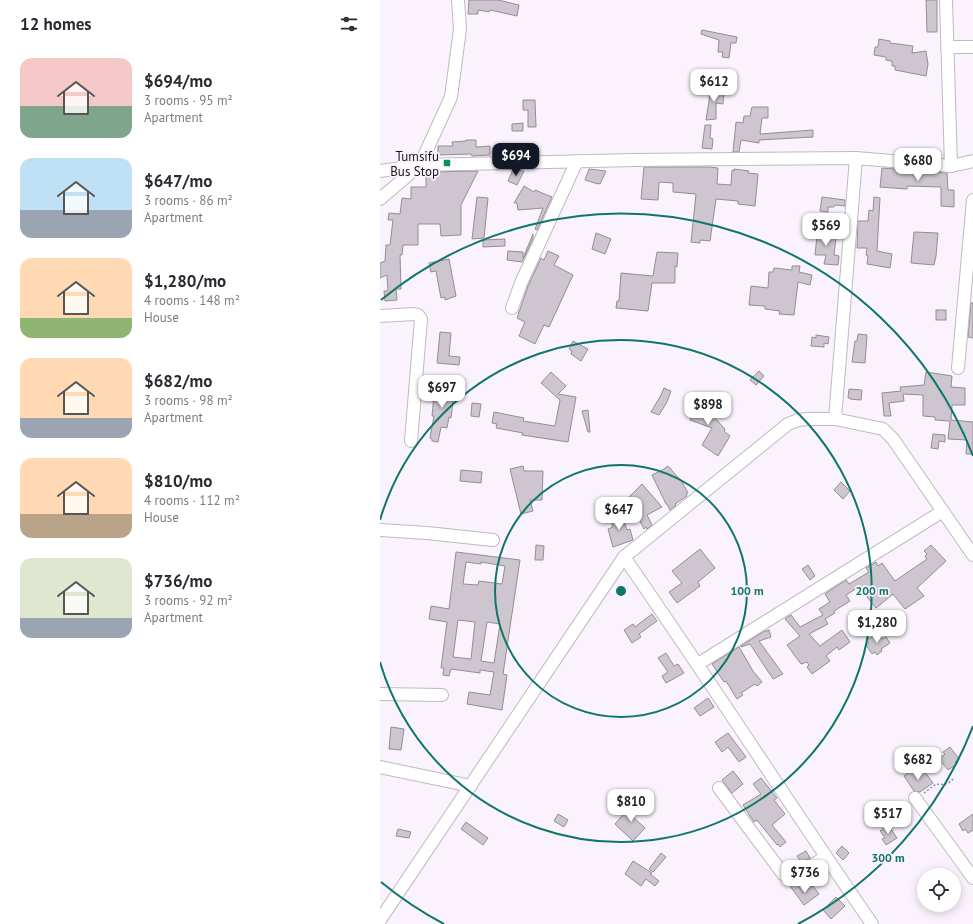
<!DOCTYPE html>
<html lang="en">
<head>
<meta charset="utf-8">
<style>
	:root { --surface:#fff; --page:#f2f2f3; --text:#2b2b33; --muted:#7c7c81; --accent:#111827 }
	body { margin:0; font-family:"PT Sans",sans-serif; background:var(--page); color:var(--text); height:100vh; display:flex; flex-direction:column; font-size:15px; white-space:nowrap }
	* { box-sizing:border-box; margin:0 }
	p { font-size:13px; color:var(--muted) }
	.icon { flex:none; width:22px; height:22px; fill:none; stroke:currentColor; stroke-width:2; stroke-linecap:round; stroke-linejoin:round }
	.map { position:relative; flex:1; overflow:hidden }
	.details { display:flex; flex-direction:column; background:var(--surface); width:380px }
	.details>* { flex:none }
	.tools { position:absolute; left:537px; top:868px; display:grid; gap:8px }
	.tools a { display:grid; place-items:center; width:44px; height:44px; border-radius:50%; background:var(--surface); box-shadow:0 2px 10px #0003; font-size:20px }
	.price { position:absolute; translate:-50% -34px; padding:0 9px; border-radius:8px; background:#fff; color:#222; font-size:13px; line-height:26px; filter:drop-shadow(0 1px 2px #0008) }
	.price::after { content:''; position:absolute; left:50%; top:24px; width:12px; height:9px; margin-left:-6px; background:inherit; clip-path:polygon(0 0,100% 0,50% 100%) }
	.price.current { background:var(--accent); color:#fff }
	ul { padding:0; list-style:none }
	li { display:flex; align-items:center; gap:12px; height:100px; padding:0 20px }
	li span { display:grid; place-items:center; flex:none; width:112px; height:80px; border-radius:12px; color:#555 }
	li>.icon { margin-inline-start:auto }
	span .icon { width:48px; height:48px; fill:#fffc; stroke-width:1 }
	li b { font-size:17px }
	h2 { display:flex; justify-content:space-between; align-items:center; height:48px; padding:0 20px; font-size:17px }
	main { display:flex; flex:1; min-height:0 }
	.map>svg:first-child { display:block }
</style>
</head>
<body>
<main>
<section class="details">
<h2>12 homes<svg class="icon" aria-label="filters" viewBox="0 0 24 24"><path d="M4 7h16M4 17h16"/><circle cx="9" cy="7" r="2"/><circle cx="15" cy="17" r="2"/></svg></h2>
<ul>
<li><span style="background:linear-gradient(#f6c9c9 60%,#7fa58c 0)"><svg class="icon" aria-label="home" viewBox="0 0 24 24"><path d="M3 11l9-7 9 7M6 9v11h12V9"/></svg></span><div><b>$694/mo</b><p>3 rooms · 95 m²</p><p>Apartment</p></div></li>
<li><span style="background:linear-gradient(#bfe0f5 65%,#9aa5b1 0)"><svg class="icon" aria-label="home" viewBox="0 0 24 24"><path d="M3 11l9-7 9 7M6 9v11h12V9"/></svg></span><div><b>$647/mo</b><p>3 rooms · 86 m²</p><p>Apartment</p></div></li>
<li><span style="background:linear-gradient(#ffd9b3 75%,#8fb573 0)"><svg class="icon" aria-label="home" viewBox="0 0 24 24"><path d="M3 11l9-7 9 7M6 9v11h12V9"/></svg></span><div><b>$1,280/mo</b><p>4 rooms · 148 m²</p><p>House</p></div></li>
<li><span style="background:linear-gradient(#ffd9b3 75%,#9aa5b1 0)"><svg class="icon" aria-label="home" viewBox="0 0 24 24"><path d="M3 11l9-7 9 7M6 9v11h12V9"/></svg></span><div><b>$682/mo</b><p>3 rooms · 98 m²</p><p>Apartment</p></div></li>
<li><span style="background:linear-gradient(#ffd9b3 70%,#b9a48a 0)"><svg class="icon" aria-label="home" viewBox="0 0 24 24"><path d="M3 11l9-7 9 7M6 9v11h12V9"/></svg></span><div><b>$810/mo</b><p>4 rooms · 112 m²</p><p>House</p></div></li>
<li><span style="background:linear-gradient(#dfe7d0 75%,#9aa5b1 0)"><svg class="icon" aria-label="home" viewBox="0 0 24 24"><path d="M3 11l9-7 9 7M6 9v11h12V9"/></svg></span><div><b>$736/mo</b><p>3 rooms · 92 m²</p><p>Apartment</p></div></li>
</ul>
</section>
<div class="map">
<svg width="593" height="924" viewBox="0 0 593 924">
	<rect width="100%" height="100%" fill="#faf2fc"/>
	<g fill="#cdc6cf" stroke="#948d96" fill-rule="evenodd">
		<path d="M89 0H118L139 5 137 16 110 10 109 12 98 10V14H88Z"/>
		<path d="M546 0H557V32H547Z"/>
		<path d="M322 30 357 37 356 43H351L349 58 342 57 343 52H338L339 40 321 34Z"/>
		<path d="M499 39 510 41V43L533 46 532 53 546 51 548 64 546 76 515 70V66H512V61L506 60V57L494 55 495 47H498Z"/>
		<path d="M330 88 344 91 343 104 336 103V119L326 120 329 101Z"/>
		<path d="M143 100H155L156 127H148V110H143Z"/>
		<path d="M372 107H388V118H382L380 134 433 130V137L379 140V143L361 140 359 152H353L356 122 363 123 364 116H370Z"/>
		<path d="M143 123V131H132V124Z"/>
		<path d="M325 125H331L330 138 333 139 332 149 322 148Z"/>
		<path d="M86 140H96V147L110 146V155L92 156 91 154 58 155V146H73L72 142 86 141Z"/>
		<path d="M264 167H329L338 168 337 184 351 185 352 170 354 171V169L369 171 368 173 378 174 375 206 358 204V201L336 199 330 241 320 240V243L311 242 316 194 293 192V183L279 182 278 200 261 199Z"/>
		<path d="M502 168 567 173 568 190H574V207L561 206V187L527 186V189L500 187Z"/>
		<path d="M209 169 226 171 220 184 218 183V184L205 180Z"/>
		<path d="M133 170 144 171 137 185 128 181Z"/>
		<path d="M98 171 81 205V235L61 236 60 224H38V245H23L22 255H20L21 289H16L17 300 5 301 4 291H8L7 275 0 278V263L5 261 6 245H10L13 220H8L9 213 20 214 22 198 31 199V187H46V172Z"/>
		<path d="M144 186 154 192 155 190 172 197 157 230 155 229 163 208 138 210 137 203H134Z"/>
		<path d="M97 197 108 198 104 238 92 239Z"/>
		<path d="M442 197 465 200V206L455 205 454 207H448V212L440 211Z"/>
		<path d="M494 197 500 198 497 251 512 254 510 268 487 264 488 256 486 255 487 248H477L478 221H488L489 210 493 211Z"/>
		<path d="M438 226 446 227 445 236 456 237 454 255 459 256 458 265 444 264 446 255H435Z"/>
		<path d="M534 232 558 233 556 256 554 265 531 263Z"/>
		<path d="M216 233 231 239 225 254 212 249Z"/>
		<path d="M153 234V239L142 262 127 260 128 251 143 252V258Z"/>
		<path d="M125 239V246L103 247V240Z"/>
		<path d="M168 251 179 256 174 265 193 275 169 327 164 325 155 344 139 336 145 322 137 318 148 286 161 258 164 260Z"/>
		<path d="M277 252 298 253 297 267 295 266V283H272L268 311 236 308 237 301H239L241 273 273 276Z"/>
		<path d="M69 259 76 296 65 300V297L61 298 56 271 51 272 49 263Z"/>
		<path d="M412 266H420L419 272 432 275 430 285 418 282 414 315 399 314 400 311 385 309V306L369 305 371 286 388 288 389 272H393L394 268 412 270Z"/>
		<path d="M591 303H593V338L588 337Z"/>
		<rect x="556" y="310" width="10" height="10"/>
		<path d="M60 332 71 333 69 356 80 357 79 365 57 363Z"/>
		<path d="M478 334 487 335 485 363 472 362 475 341H477Z"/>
		<path d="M436 335 449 337 448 344 444 343V347L431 346 432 337 436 338Z"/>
		<path d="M193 341 208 349 201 361 191 354 192 351 189 349Z"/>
		<path d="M379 371 384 376 376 385 370 380Z"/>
		<path d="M171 372 186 386 178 394 196 397 188 442 142 435 143 433 116 428 117 424 112 423 114 412 144 418 143 421 175 426 180 400 161 383Z"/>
		<path d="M546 372 572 376 571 387 585 388V405H572L571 420 593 422V454H586L587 440 568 439 570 421 555 420V417L543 416V395L523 394 524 401 509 403 511 416H504L502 393 521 391 520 387 544 385Z"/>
		<path d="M55 384 75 386 71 418 69 417 67 428 61 427 58 442 52 441V439L50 438 54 416H52Z"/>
		<path d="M284 388 291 391 287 402 279 415 271 412 281 395Z"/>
		<path d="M469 389 482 390 481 400 470 399V398H468Z"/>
		<path d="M311 396 324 400 322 411H332L334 417 345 429 344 431 350 436 338 456 322 445 332 428 310 420 311 416 306 414Z"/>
		<path d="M92 403 101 404 99 417 91 416Z"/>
		<path d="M208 410 210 432H208L202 411Z"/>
		<path d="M553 434 565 435V442L559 441 558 449 551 448Z"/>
		<path d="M143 466 144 471H163L162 500H150L153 511 141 514 130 469Z"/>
		<path d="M288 466 302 482 308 493 306 494 307 496 295 504 296 505 290 510 287 504H286L272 475 284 469Z"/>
		<path d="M81 470 102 472 101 483 80 481Z"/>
		<path d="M461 482 470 491 463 499 454 490Z"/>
		<path d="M262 484 282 507 267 515 272 525 267 529 266 527 264 529 248 498Z"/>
		<path d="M241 512 247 530 250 529 253 540 233 547 228 529 233 527 229 516Z"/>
		<path d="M156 545 164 546 163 560H155Z"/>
		<path d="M551 545 566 561 537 588 544 596 525 609 513 594 496 608 479 587 466 595 470 601 454 611 455 613 445 619 448 624 429 634 440 646 462 630 470 642 459 650 457 647 446 656 450 661 432 674 427 667 429 665 427 662 421 664 407 645 420 636 405 619 411 615 420 627 443 615 439 609 450 602 445 594 466 580 469 584 489 572 486 568 496 562 498 566 502 563 515 581 547 559 545 556 547 554 544 551Z"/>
		<path d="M320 549 335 568 318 582 320 586 297 603 289 592 302 583 292 571Z"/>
		<path d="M76 552 140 560 123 674 127 675 122 710 87 704 89 692 110 695 114 672 100 670V673L71 669 69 676 63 675 64 668H61L67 622 49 619 51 606 69 609ZM86 562 101 564V562L125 566 122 584 99 581 98 585 83 584ZM78 620 95 622 91 659 73 657ZM107 622 120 624 114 663 101 661Z"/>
		<path d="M428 565 435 576 430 580 422 569Z"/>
		<path d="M272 614 277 621 259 634 261 637 252 643 244 630 253 624 255 627Z"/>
		<path d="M389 630 391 637 379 641 403 674 393 679 370 644 361 647V646L383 632Z"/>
		<path d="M495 635 497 638 499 636 502 639 506 637 510 643 501 649 502 651 497 655 495 652 492 654 486 645 489 643 487 640Z"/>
		<path d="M359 647 373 671 382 682 377 686 375 684 361 693 363 695 357 699 346 681 344 682 332 664Z"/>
		<path d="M286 653 294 666 298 664 304 673 286 683 282 676 288 672 278 658Z"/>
		<path d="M328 698 334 707 320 716 314 708Z"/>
		<path d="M11 727 24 729 21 750 9 749Z"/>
		<path d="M348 733 366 757 359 762 348 747 342 752 335 742Z"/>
		<path d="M570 747 579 759 575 762 577 764 568 770 559 759 565 754 563 752Z"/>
		<path d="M534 769 538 775 544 771 553 783 540 792 534 791 524 776Z"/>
		<path d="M353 771 363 784 352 793 342 780Z"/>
		<path d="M381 778 397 798 394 800 405 814 392 825 406 842 400 847 398 844 397 845 377 820 374 822 363 805 381 794 373 784Z"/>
		<path d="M256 800 261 804 252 816 265 828 253 841 235 824Z"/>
		<path d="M178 814 188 820 184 827 174 821Z"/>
		<path d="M593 814V830L588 833 585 829 583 831 579 824Z"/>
		<path d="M86 822 108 838 103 845 81 829Z"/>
		<path d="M508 825 517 838 506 845 502 839 505 838 500 831Z"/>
		<path d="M18 829 31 832 29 838 16 836Z"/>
		<path d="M462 846 469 853 463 860 456 853Z"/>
		<path d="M426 851 430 858 422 863 417 856Z"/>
		<path d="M281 853 286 857 273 872 269 869Z"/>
		<path d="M253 861 272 873 270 874 279 881 275 886 266 879 261 886 245 874Z"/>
		<path d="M417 884 423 893 433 886 439 894 424 905 410 886Z"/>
		<path d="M456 897 465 906 451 919 443 910Z"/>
	</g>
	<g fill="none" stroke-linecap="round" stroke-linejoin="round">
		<g stroke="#c0b9c2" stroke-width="14">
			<g id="minor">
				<path d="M566 0 571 166"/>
				<path d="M567 47H593"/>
				<path d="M0 171 40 165 254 160 476 158 571 166 593 161"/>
				<path d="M0 199 40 165 71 97 80 29 78 0"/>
				<path d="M132 308 141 283 197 161"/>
				<path d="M0 316 34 314 38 315 41 319 31 441"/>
				<path d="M578 368 593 200"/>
				<path d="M455 419 476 158"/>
				<path d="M0 530 47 533 113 540"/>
				<path d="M244 557C328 678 408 802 492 924"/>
				<path d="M318 664 563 511"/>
				<path d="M0 694 62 695"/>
				<path d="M0 767 91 786"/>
				<path d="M339 788 403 874 412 879 445 857"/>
				<path d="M535 798 593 878"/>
				<path d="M0 920 244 557 408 424 418 420 428 419H455L503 429 513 439 593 555"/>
			</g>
		</g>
		<g stroke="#969197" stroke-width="1.5" stroke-dasharray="2 2" stroke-linecap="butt">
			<path d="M544 793 556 784C564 785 568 785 574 778"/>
			<path d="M514 810 526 803"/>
		</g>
		<use href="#minor" stroke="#fff" stroke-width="12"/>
	</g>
	<g fill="none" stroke="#0f766e" stroke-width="2">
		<circle cx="241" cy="591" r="126"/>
		<path d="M0 520A251 251 0 1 1 0 662"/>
		<path d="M593 726A377 377 0 0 1 418 924M64 924A377 377 0 0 1 1 882M1 300A377 377 0 0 1 593 456"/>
	</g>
	<rect fill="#049657" stroke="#faf2fc" stroke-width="1.5" x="63" y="159" width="8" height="8" rx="2"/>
	<g text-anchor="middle" stroke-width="3.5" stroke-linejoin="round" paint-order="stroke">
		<g font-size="13" fill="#181619" stroke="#faf2fc" text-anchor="end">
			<text x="59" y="161">Tumsifu<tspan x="59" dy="15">Bus Stop</tspan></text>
		</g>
	</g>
	<circle cx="241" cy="591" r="6" fill="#0f766e" stroke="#faf2fc" stroke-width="2"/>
	<g font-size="12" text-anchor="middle" font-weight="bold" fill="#0f766e" stroke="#faf2fc" stroke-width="3.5" stroke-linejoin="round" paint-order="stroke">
		<text x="367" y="595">100 m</text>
		<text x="492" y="595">200 m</text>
		<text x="508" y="862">300 m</text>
	</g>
</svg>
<div class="tools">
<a><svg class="icon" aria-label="locate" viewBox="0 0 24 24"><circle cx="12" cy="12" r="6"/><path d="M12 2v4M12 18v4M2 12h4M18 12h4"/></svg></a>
</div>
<b class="price" style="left:334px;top:103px">$612</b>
<b class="price current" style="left:136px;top:177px">$694</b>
<b class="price" style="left:538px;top:182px">$680</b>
<b class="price" style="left:446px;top:247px">$569</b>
<b class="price" style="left:62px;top:409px">$697</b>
<b class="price" style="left:328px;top:426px">$898</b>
<b class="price" style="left:239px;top:531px">$647</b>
<b class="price" style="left:497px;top:644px">$1,280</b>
<b class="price" style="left:538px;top:781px">$682</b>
<b class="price" style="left:251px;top:823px">$810</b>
<b class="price" style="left:508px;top:835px">$517</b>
<b class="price" style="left:425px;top:894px">$736</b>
</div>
</main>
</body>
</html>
